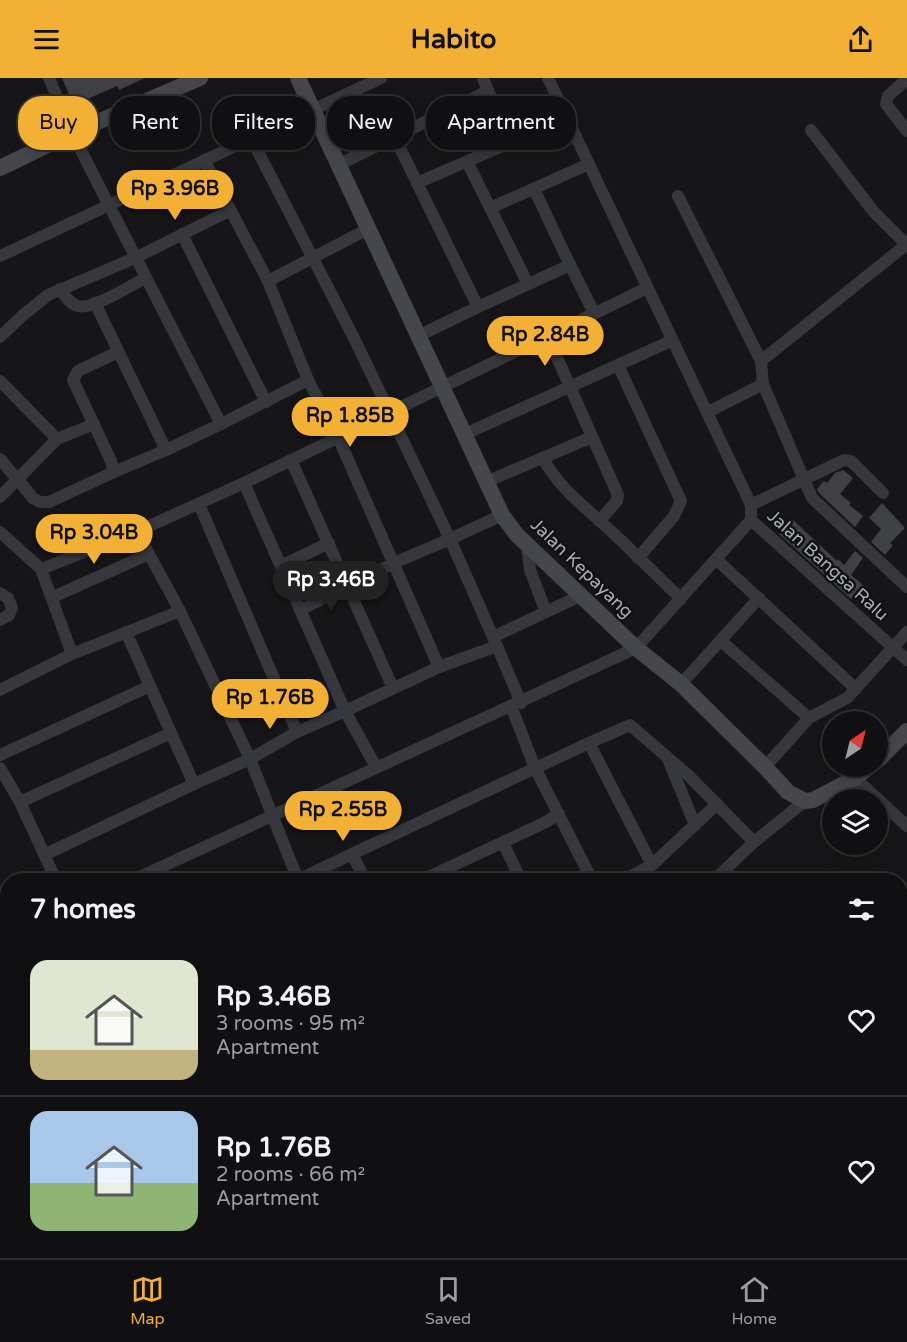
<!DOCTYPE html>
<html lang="en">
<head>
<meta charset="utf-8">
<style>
	:root { --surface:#101012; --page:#1e1e20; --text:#f1f3f6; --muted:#9c9d9f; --line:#303032; --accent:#f2b134 }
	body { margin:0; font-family:"Varela Round",sans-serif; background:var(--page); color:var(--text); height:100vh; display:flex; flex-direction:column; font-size:22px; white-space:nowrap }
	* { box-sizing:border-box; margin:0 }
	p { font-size:20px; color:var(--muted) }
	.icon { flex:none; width:33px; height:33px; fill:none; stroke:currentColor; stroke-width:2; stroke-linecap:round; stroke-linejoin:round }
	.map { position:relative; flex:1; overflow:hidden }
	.panel { position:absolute; left:0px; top:795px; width:908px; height:386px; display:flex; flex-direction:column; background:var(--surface); border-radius:24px 24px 0 0; box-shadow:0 3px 15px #0003,0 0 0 2px var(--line) }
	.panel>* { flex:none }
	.guide { position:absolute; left:18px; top:18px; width:600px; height:54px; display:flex; gap:12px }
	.needle { width:39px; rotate:35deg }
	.controls { position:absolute; left:822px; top:633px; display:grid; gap:12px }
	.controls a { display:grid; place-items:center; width:66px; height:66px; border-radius:50%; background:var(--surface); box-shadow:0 3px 15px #0003,0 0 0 2px var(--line); font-size:30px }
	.price { position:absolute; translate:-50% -51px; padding:0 14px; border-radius:21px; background:var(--accent); color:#111; font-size:20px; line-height:39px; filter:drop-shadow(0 2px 3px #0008) }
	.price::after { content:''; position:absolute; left:50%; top:36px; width:18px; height:14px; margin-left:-9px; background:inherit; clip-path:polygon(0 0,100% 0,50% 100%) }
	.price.active { background:#222; color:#fff }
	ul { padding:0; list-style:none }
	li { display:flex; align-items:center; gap:18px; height:150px; padding:0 30px }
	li+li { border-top:2px solid var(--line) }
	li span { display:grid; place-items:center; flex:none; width:168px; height:120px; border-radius:18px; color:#555 }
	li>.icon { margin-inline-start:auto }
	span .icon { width:72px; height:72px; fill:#fffc; stroke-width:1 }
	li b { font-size:26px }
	h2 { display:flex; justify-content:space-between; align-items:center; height:72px; padding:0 30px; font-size:26px }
	.pill { padding:0 21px; border-radius:24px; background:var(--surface); box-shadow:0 3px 15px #0003,0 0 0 2px var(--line); font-size:21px; line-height:54px }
	.pill.active { background:var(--accent); color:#111 }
	header { display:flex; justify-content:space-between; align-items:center; height:78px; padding:0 30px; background:var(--accent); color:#111; font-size:27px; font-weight:700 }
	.dock { display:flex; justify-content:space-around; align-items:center; height:84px; border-top:2px solid var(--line); background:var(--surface); font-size:16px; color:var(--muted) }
	.dock a { display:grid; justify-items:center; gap:3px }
	.dock .active { color:var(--accent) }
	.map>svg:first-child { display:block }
</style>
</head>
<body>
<header><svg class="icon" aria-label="menu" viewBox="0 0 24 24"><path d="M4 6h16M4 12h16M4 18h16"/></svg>Habito<svg class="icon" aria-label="share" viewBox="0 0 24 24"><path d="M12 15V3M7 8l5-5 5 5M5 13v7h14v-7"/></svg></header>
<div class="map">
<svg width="907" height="1180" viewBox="0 0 907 1180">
	<rect width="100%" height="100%" fill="#161618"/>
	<g fill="#404145">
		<path d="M62 0H145L119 12 117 8 85 22 87 29 76 33Z"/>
		<path d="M843 392 853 400 840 416 851 425 849 427 863 438 855 449 819 415 817 411 824 403 827 405 835 395Z"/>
		<path d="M882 425 905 450 890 465 893 467 885 477 871 464 881 451 869 440Z"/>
		<path d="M793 442 837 483 838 481 844 487 855 473 863 480 851 497 863 507 851 521 779 456Z"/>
	</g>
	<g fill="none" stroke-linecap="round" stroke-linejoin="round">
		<g stroke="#37383d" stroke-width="6">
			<path d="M320 1173 326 1180"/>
			<path d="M488 1173 495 1174 505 1180"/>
			<path d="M841 1173 842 1180"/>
			<path d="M870 1173V1180"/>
			<path d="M134 1180 138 1173"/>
			<path d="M394 1180 408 1173"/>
			<path d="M458 1180 468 1174"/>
			<path d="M615 1180 618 1173"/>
			<path d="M635 1180 640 1173"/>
		</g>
		<g stroke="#37383d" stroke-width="12">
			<path d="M49 0 72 55 221 346 308 302 268 203 204 82"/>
			<path d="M907 1 888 18 886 26 907 53"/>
			<path d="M488 13 511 63"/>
			<path d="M811 52 873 133 906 166"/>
			<path d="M251 60 355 262 450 461 502 437"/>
			<path d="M395 60 478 229 570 187 534 111"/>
			<path d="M467 83 528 206"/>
			<path d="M338 87 488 13 483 0"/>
			<path d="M417 105 567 40"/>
			<path d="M678 118 761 283"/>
			<path d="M490 130 589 86"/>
			<path d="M182 156 266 324"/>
			<path d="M0 178 381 0"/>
			<path d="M570 187 594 235"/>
			<path d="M268 203 368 151"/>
			<path d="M60 211C65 218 70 226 78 228 93 232 130 208 145 200"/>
			<path d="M95 225 166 372 114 394"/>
			<path d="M547 257 618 417 617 423 599 443"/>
			<path d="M418 258 478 229"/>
			<path d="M0 259 22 238 48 217 135 180 229 133"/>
			<path d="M618 287 681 423 674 438 638 480"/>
			<path d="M308 302 338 359 439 589"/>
			<path d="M0 303 57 361 94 346"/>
			<path d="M763 306 812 420 907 509"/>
			<path d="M708 334 763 306 761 283 907 166"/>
			<path d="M465 356 671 263"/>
			<path d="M166 372 221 346"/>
			<path d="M0 381 33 420 40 424H49L114 394 111 383 73 302 78 293 118 274"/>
			<path d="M543 381C560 409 576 422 600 443 628 468 654 495 681 521"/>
			<path d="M291 382 393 610"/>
			<path d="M488 403 592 359"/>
			<path d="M244 405 345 633 439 589 497 568 521 625"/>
			<path d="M0 419 57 361"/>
			<path d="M199 426 297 654"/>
			<path d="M751 427 844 382 851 383 883 415"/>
			<path d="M751 442 907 582"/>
			<path d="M0 454 41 491 72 576 0 612"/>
			<path d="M136 454 149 476 180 533 250 681 297 654 345 633 376 689"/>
			<path d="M527 468 530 492 546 534"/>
			<path d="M717 482 856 611"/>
			<path d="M281 488 329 465"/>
			<path d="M41 491 136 454 244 405 647 210"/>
			<path d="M0 515 8 520 12 530 9 537 0 542"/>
			<path d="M53 519 149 476"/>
			<path d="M300 532 394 485 450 461 497 568"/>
			<path d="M126 554 171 655"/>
			<path d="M493 559 582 517"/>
			<path d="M721 563 809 640"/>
			<path d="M72 576 180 533"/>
			<path d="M681 606 759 520"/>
			<path d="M511 628 535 690 592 802"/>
			<path d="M589 665 652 787 623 802"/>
			<path d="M0 677 150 608"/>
			<path d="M668 681 695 747"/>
			<path d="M765 689 809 640 847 620 907 554"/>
			<path d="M0 690 20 724 56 802"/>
			<path d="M855 700 907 748"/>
			<path d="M20 724 171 655 194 706 250 681 298 802 352 776 365 802"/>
			<path d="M754 764 805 723"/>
			<path d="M503 765 521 802"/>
			<path d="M352 776 589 665 630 647 688 697 754 764 714 802"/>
			<path d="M44 777 194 706"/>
			<path d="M652 787 717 726"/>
			<path d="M725 793 733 802"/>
			<path d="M133 802 636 570 751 442V427L548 0"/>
			<path d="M422 802 544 745 559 736"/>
			<path d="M0 870 8 864"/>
			<path d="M0 960 8 952"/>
			<path d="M0 977 8 985"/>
			<path d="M0 1055 8 1062"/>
			<path d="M0 1125 8 1132"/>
			<path d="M30 1180 35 1173"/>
		</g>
		<g stroke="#45474d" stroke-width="16">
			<path d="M298 0 502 437 517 457 636 570 681 606 765 689 788 714 805 723 813 722 855 700 870 688"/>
			<path d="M0 90 72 55 200 0"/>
			<path d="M878 682 907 653"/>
		</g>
	</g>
	<g text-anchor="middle" stroke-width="5" stroke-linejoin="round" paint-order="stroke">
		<g font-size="18" fill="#a8adb8" stroke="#111113">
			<text transform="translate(828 487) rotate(42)" y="6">Jalan Bangsa Ralu</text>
			<text transform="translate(582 490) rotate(44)" y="6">Jalan Kepayang</text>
		</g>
	</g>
</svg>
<div class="controls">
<a><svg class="needle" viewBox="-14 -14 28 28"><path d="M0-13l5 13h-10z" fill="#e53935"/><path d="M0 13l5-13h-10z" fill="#9c9d9f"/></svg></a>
<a><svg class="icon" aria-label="layers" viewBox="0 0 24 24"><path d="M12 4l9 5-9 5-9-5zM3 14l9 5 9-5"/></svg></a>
</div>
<b class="price" style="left:175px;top:143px">Rp 3.96B</b>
<b class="price" style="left:545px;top:289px">Rp 2.84B</b>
<b class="price" style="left:350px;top:370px">Rp 1.85B</b>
<b class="price" style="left:94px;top:487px">Rp 3.04B</b>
<b class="price active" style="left:331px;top:534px">Rp 3.46B</b>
<b class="price" style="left:270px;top:652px">Rp 1.76B</b>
<b class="price" style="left:343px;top:764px">Rp 2.55B</b>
<div class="guide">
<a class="pill active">Buy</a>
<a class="pill">Rent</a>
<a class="pill">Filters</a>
<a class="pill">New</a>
<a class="pill">Apartment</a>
</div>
<section class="panel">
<h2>7 homes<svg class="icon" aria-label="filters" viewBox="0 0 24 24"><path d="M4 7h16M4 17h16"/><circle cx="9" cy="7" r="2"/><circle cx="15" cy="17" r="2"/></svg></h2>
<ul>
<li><span style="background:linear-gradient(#dfe7d0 75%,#c2b280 0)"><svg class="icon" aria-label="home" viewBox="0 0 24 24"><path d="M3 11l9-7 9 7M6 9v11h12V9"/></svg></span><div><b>Rp 3.46B</b><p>3 rooms · 95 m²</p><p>Apartment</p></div><svg class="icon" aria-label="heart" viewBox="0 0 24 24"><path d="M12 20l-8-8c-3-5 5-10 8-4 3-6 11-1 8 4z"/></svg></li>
<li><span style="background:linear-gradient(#a9c7e8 60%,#8fb573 0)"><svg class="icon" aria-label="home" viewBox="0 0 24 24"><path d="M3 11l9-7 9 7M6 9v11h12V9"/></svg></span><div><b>Rp 1.76B</b><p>2 rooms · 66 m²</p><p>Apartment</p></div><svg class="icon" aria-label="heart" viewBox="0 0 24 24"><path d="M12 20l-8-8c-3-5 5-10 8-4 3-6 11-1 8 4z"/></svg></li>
</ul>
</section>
</div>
<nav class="dock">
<a class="active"><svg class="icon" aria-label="map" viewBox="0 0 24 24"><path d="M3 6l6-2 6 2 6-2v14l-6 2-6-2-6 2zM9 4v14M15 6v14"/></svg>Map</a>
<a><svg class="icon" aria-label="saved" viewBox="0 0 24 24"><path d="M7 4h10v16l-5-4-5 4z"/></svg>Saved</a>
<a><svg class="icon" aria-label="home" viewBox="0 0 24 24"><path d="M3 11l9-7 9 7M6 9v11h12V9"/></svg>Home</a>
</nav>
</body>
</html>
